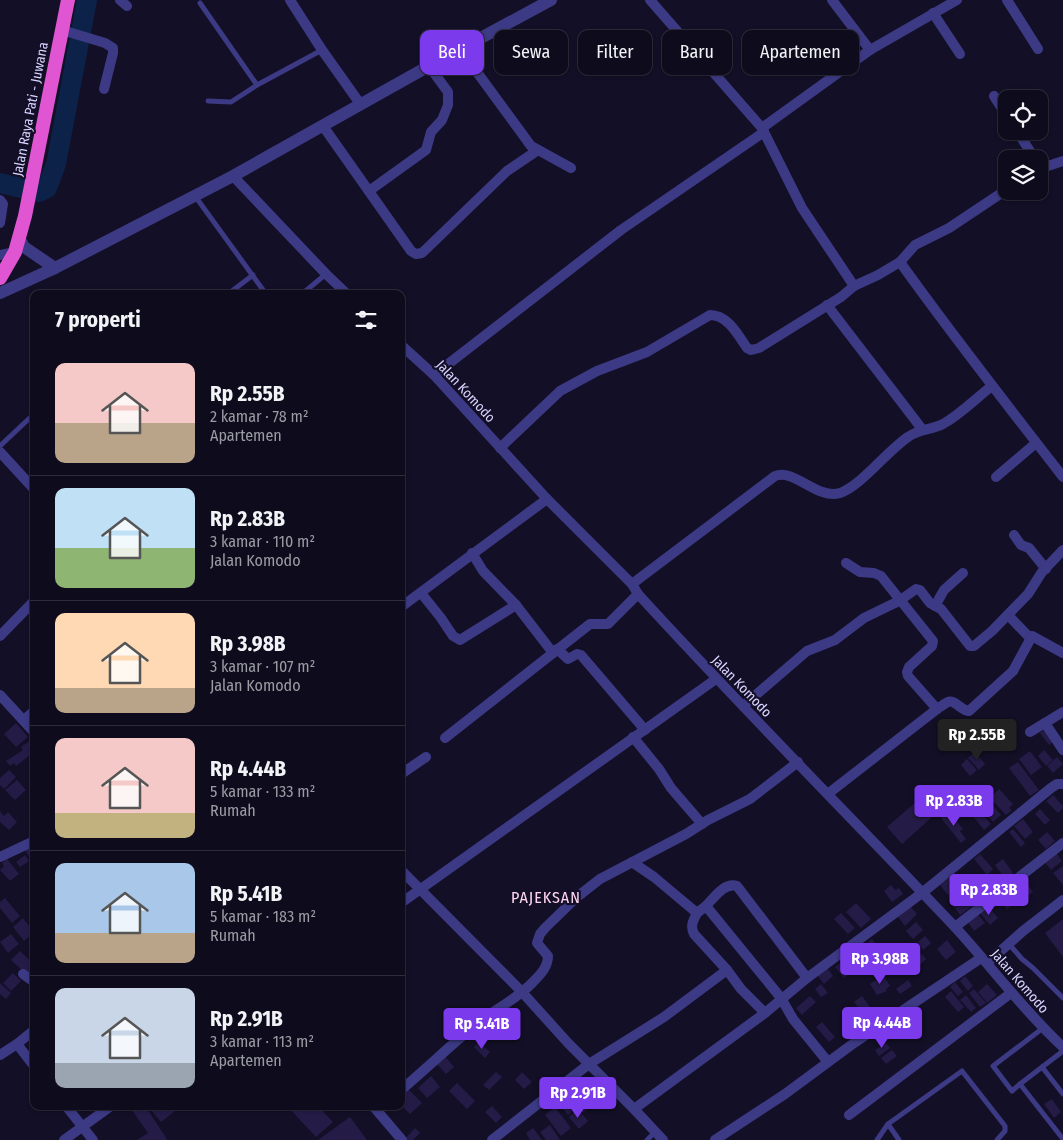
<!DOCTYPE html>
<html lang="id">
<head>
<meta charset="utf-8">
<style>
	:root { --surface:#0e0b1c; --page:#171425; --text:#f1f3f6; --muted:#9b9ba3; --line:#2e2b3b; --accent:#7c3aed }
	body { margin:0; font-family:"Fira Sans Condensed",sans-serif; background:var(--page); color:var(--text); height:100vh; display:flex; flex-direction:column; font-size:19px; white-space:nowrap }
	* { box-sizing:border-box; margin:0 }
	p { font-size:16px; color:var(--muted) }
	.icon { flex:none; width:28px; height:28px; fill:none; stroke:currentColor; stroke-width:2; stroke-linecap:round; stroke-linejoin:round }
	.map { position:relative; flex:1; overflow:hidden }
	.sheet { position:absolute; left:30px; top:290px; width:375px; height:820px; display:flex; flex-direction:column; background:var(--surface); border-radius:10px; box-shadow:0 1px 4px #0004,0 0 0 1px var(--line) }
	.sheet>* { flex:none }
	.top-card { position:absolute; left:420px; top:30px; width:475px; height:45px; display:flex; gap:10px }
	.tools { position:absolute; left:998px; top:90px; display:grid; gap:10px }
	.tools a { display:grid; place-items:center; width:50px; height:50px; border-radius:10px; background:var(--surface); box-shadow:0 1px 4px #0004,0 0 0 1px var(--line); font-size:25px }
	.price { position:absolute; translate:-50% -42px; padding:0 11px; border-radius:5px; background:var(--accent); color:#fff; font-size:16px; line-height:32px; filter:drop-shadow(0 1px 2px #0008) }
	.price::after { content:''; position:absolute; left:50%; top:30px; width:15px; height:11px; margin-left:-8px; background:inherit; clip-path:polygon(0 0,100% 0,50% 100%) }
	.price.current { background:#222; color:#fff }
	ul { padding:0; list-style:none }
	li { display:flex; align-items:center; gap:15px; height:125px; padding:0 25px }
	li+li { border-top:1px solid var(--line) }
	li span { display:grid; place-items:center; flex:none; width:140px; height:100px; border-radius:10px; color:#555 }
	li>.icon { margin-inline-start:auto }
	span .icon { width:60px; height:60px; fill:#fffc; stroke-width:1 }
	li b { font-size:21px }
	h2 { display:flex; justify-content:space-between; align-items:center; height:60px; padding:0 25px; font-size:21px }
	.tag { padding:0 18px; border-radius:10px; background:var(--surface); box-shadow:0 1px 4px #0004,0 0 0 1px var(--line); font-size:18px; line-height:45px }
	.tag.current { background:var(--accent); color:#fff }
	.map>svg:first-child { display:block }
</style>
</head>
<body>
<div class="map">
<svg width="1063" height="1140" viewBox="0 0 1063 1140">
	<rect width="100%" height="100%" fill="#130f26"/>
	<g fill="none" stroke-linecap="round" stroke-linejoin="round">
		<path stroke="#0c2248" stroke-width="20" d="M0 183 39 192 47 188 56 164 87 0"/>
	</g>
	<g fill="#241b47">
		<path d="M16 723 28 737 16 747 4 734Z"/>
		<path d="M1047 728 1055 740 1049 745 1040 733Z"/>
		<path d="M30 741 34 746V757L31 759 29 756 16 766 14 763 10 766 6 761 23 750 21 747Z"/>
		<path d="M1044 750 1053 760 1046 766 1038 756Z"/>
		<path d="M1030 751 1042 767 1031 775 1019 759Z"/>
		<path d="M975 752 985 764 979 770 968 758Z"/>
		<path d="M1057 757 1063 764 1053 773 1047 766Z"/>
		<path d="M967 759 977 770 970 776 961 765Z"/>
		<path d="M1018 762 1039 790 1030 796 1009 768Z"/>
		<path d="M9 770 16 777 4 789 0 785V778Z"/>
		<path d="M17 780 26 790 15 800 5 790Z"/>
		<path d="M999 789 1013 804 1009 808 1012 810 1006 815 990 798Z"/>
		<path d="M1053 795 1063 806V808L1058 813 1046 801Z"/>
		<path d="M986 797 1001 815 993 822 978 804Z"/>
		<path d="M917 801 931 818 902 844 887 827Z"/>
		<path d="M978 809 991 824 984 830 972 815Z"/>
		<path d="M1040 809 1050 820 1045 825 1035 814Z"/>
		<path d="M0 811 4 816 8 812 17 822 9 830 0 822Z"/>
		<path d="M949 812 963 829 960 831 966 839 961 843 941 818Z"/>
		<path d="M1023 819 1033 832 1025 839 1014 826Z"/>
		<path d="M1013 829 1025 843 1021 847 1009 832Z"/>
		<path d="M1047 832 1055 841 1046 849 1038 840Z"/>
		<path d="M31 844 34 847V858L31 860 24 849Z"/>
		<path d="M1055 851 1062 861 1051 870 1043 860Z"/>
		<path d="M980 854 993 869 987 875 974 859Z"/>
		<path d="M25 855 29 861 20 867 16 862Z"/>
		<path d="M7 859 19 874 10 881 0 870 4 866 2 863Z"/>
		<path d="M1003 859 1013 873 1005 879 995 865Z"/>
		<path d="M1063 866V885L1053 873Z"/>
		<path d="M953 875 960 885 948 895 940 885Z"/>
		<path d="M1020 881 1022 884 1025 881 1033 892 1024 899 1014 886Z"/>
		<path d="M986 883 991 890 975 903 969 895Z"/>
		<path d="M891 885 895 890 899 888 903 894 892 902 884 891Z"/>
		<path d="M963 889 974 905 960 915 949 900Z"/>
		<path d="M1004 891 1014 904 1007 909 997 896Z"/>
		<path d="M5 898 20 916 12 923 0 908V902Z"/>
		<path d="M856 903 871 919 861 928 846 912Z"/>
		<path d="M910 906 917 914 905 926 898 917Z"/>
		<path d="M988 906 998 918 990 925 980 913Z"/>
		<path d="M841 913 855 928 848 934 834 919Z"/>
		<path d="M977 913 985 923 974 931 967 921Z"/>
		<path d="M23 918 34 932 24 941 13 927Z"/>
		<path d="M1063 919V957L1045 933Z"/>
		<path d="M916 922 923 930 913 939 906 931Z"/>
		<path d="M11 934 19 944 8 953 0 942Z"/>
		<path d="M925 936 931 943 923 950 917 943Z"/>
		<path d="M872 939 881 951 875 956 866 944Z"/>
		<path d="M947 940 956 952 946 960 937 949Z"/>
		<path d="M859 942 866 951 860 956 867 964 863 968 856 959 849 964 842 956Z"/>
		<path d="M20 951 34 964V971L28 976 11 960Z"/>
		<path d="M922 954 926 959 918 967 913 961Z"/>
		<path d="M843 961 852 972 844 978 835 967Z"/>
		<path d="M826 966 833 976 824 984 816 974Z"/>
		<path d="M13 973 21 981 11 991 3 983Z"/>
		<path d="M883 975 890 986 886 989 887 991 877 995 870 984Z"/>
		<path d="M965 976 973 986 968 991 960 981Z"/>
		<path d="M908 980 912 986 900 994 896 989Z"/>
		<path d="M955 982 963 992 958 996 950 987Z"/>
		<path d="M0 983 11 993 6 999 0 994Z"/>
		<path d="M821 984 828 993 821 997 815 989Z"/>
		<path d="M987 984 997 995 987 1003 978 992Z"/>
		<path d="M974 989 986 1003 980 1007 969 993Z"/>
		<path d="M951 991 964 1007 958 1012 945 997Z"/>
		<path d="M966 995 976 1008 971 1012 960 1000Z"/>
		<path d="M810 996 816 1002 802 1015 796 1008Z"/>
		<path d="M862 996 873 1011 865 1017 854 1002Z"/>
		<path d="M822 1022 835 1037 829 1042 816 1027Z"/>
		<path d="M902 1022 912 1033 905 1039 895 1028Z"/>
		<path d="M479 1042 490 1052 485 1058 474 1047Z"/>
		<path d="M886 1043 890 1048 879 1056 875 1050Z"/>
		<path d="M892 1050 897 1056 886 1064 881 1058Z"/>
		<path d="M444 1055 454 1067 446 1074 436 1063Z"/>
		<path d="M496 1072 502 1077 489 1090 483 1085Z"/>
		<path d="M522 1072 532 1082 524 1089 515 1080Z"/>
		<path d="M431 1076 440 1087 427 1098 418 1088Z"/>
		<path d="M580 1082 596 1102 583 1113 567 1092Z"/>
		<path d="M457 1083 475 1101 467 1109 449 1091Z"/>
		<path d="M408 1089 422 1103 410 1114 401 1105V1096Z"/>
		<path d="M568 1095 577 1108 568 1115 558 1103Z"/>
		<path d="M1052 1099 1061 1112 1054 1118 1044 1104Z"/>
		<path d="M129 1106H145L167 1139 165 1140H137L148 1133Z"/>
		<path d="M158 1106H172L175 1111 161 1122 152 1111Z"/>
		<path d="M287 1106H318L333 1122 316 1137Z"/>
		<path d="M492 1106 502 1117 496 1123 485 1112Z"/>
		<path d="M555 1107 571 1128 561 1136 545 1115Z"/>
		<path d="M578 1109 588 1121 579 1129 569 1117Z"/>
		<path d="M350 1117 367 1140H318Z"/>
		<path d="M550 1125 560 1140H546L540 1132Z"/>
		<path d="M415 1128 420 1133 413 1140H404Z"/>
		<path d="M533 1128 542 1140H530L526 1133Z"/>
	</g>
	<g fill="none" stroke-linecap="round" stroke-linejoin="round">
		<g stroke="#3d3a85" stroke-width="5">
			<path d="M200 3 257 85"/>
			<path d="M208 101 231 102 257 85 322 50"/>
			<path d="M195 196 266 294"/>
			<path d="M228 294 253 275"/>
			<path d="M302 294 326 274"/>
			<path d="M0 446 34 414"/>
			<path d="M1009 944 1022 959 1033 968 1063 998"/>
			<path d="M1063 1051 1020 1084 1063 1139"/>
			<path d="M1042 1067 1063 1094"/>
			<path d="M1020 1084 1012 1091 993 1066 1043 1028"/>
			<path d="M888 1124 899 1140"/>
			<path d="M647 1140 655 1132"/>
			<path d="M877 1140 888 1124 962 1071 1005 1126V1131L997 1140"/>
		</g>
		<g stroke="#3d3a85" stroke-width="10">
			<path d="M120 0 127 6"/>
			<path d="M290 0 322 50 361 105"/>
			<path d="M650 0 762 128 802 208 854 286"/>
			<path d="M832 0 870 50"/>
			<path d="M1007 0 1038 49"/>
			<path d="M933 13 960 54"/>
			<path d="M62 30 105 43 113 48V53L104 89"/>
			<path d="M460 49 531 146 571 168"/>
			<path d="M994 96 1006 115"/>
			<path d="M323 126 411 251 416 254 422 253 507 171 538 150"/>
			<path d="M762 128 870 50 957 0"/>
			<path d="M1017 131 1035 159"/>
			<path d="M1039 169 1063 161"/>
			<path d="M233 176 326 274 347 294"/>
			<path d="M369 191 426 150 431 132 442 120 448 105V92L429 66"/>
			<path d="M0 200 3 204 0 223"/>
			<path d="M0 255 15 252"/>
			<path d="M900 262C952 335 1008 406 1063 477"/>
			<path d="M827 305 922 429"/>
			<path d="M401 345 434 375 547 499 632 584 638 594C741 707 849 815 954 926 991 966 1023 1010 1063 1047"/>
			<path d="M434 375 621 230 764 132"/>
			<path d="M500 448 560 391 597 371 647 352 710 315C728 315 738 335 747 348L751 350 759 348 841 297 854 286 878 275 900 262 915 245 949 228 1006 190"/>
			<path d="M0 452 34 489"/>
			<path d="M996 477 1036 443"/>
			<path d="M1014 535 1021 545 1029 548 1046 569"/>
			<path d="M846 563 860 572 874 573 881 576 933 641 932 646 909 667 907 672 908 676 937 709"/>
			<path d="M632 584 775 476C794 468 817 500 840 493 862 485 887 451 908 437 919 429 931 430 943 424 961 414 976 398 992 386"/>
			<path d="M421 593 441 618 453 636 460 640 516 605 483 571 472 553"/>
			<path d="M516 605 553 653"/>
			<path d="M935 606 944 590 963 573"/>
			<path d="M401 607 547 499"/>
			<path d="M1008 615 1030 638"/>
			<path d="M0 636 34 601"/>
			<path d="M557 649 568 659 577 654 581 655 645 730"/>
			<path d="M0 695 34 732"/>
			<path d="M743 706 807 651 835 640 864 618 899 601 916 589 920 590 930 603 941 609 970 646H974L992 631 1028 594 1042 572 1063 550"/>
			<path d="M24 720 34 711"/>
			<path d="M1045 723 1063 750"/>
			<path d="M1030 732 1063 712"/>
			<path d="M633 737 659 769 671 788 702 824"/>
			<path d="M445 738 590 624H608L638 594"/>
			<path d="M401 774 426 757"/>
			<path d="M829 793 937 709C940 707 944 704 948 702 954 699 962 711 969 711L1013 671 1032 636 1063 653"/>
			<path d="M0 857 34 841"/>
			<path d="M632 862 654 877 697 913C693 921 690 926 694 934L727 970 741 989 765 1013"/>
			<path d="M401 870 522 992 568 1043 634 1109 663 1140"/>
			<path d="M401 903 716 679"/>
			<path d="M706 906C714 898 724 882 737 886L807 978"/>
			<path d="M697 913 706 906 781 998 793 1019 828 1062"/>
			<path d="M955 927 1063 843"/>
			<path d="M987 963 1023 931 1063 900"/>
			<path d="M23 974 34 982"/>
			<path d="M34 1030 17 1044 34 1066"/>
			<path d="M0 1055 17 1044"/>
			<path d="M401 1090C428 1067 453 1043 480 1021 498 1008 518 998 533 982 540 975 548 967 548 956L537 943 540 934 545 928 577 897 600 879 686 834 708 820 750 799 798 762"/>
			<path d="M66 1106 93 1140"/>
			<path d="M373 1106 402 1140"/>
			<path d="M634 1109 765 1013 807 978 922 893 1051 788 1057 784H1063"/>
			<path d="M849 1115 1011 993"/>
			<path d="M64 1140 111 1106"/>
			<path d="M492 1140 589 1064 664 1017 727 970"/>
			<path d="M715 1140 785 1094 854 1043 981 958"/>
		</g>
		<g stroke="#3d3a85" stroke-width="12">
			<path d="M19 238 24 247 55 268"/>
			<path d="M0 293 55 268 233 176 429 66 551 0"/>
		</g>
		<path stroke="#e055d1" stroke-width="14" d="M0 278 15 252 25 216 68 0"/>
	</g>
	<g text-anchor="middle" stroke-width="4.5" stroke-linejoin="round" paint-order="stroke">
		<g font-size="14" fill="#d9d4ff" stroke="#130f26">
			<text transform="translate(30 109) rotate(-79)" y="5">Jalan Raya Pati - Juwana</text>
			<text transform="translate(466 391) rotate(47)" y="5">Jalan Komodo</text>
			<text transform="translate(742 686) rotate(46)" y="5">Jalan Komodo</text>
			<text transform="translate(1020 981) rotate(49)" y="5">Jalan Komodo</text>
		</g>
		<g font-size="16" letter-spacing="1" fill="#ffd6f0" stroke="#130f26">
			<text x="546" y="903">PAJEKSAN</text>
		</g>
	</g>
</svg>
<div class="tools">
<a><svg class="icon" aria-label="locate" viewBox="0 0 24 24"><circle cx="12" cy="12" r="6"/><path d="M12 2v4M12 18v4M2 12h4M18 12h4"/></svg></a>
<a><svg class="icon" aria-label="layers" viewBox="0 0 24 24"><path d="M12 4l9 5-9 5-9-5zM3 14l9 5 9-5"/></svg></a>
</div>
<b class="price current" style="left:977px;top:761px">Rp 2.55B</b>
<b class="price" style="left:954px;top:827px">Rp 2.83B</b>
<b class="price" style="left:989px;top:916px">Rp 2.83B</b>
<b class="price" style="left:880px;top:985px">Rp 3.98B</b>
<b class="price" style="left:882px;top:1049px">Rp 4.44B</b>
<b class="price" style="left:482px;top:1050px">Rp 5.41B</b>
<b class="price" style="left:578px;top:1119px">Rp 2.91B</b>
<div class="top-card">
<a class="tag current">Beli</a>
<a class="tag">Sewa</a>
<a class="tag">Filter</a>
<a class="tag">Baru</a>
<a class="tag">Apartemen</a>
</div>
<section class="sheet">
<h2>7 properti<svg class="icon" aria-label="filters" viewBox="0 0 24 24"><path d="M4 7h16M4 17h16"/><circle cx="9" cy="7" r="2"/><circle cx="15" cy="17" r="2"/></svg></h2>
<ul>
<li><span style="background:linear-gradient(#f6c9c9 60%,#b9a48a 0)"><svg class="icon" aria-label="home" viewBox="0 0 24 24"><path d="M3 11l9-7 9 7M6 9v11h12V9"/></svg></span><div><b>Rp 2.55B</b><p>2 kamar · 78 m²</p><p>Apartemen</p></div></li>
<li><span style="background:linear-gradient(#bfe0f5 60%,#8fb573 0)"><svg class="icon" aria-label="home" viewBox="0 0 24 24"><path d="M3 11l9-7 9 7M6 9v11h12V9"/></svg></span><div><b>Rp 2.83B</b><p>3 kamar · 110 m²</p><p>Jalan Komodo</p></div></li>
<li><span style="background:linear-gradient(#ffd9b3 75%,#b9a48a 0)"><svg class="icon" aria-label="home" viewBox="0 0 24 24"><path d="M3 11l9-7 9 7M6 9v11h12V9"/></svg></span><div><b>Rp 3.98B</b><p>3 kamar · 107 m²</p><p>Jalan Komodo</p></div></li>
<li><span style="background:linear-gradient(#f6c9c9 75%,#c2b280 0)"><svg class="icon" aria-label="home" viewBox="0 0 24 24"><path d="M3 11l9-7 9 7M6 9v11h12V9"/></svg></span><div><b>Rp 4.44B</b><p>5 kamar · 133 m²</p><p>Rumah</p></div></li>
<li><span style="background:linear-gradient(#a9c7e8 70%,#b9a48a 0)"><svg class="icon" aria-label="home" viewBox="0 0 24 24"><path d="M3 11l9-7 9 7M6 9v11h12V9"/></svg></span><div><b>Rp 5.41B</b><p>5 kamar · 183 m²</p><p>Rumah</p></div></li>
<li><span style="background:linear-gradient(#c9d6e8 75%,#9aa5b1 0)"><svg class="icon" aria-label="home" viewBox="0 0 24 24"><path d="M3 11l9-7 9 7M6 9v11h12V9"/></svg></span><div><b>Rp 2.91B</b><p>3 kamar · 113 m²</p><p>Apartemen</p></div></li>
</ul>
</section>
</div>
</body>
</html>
